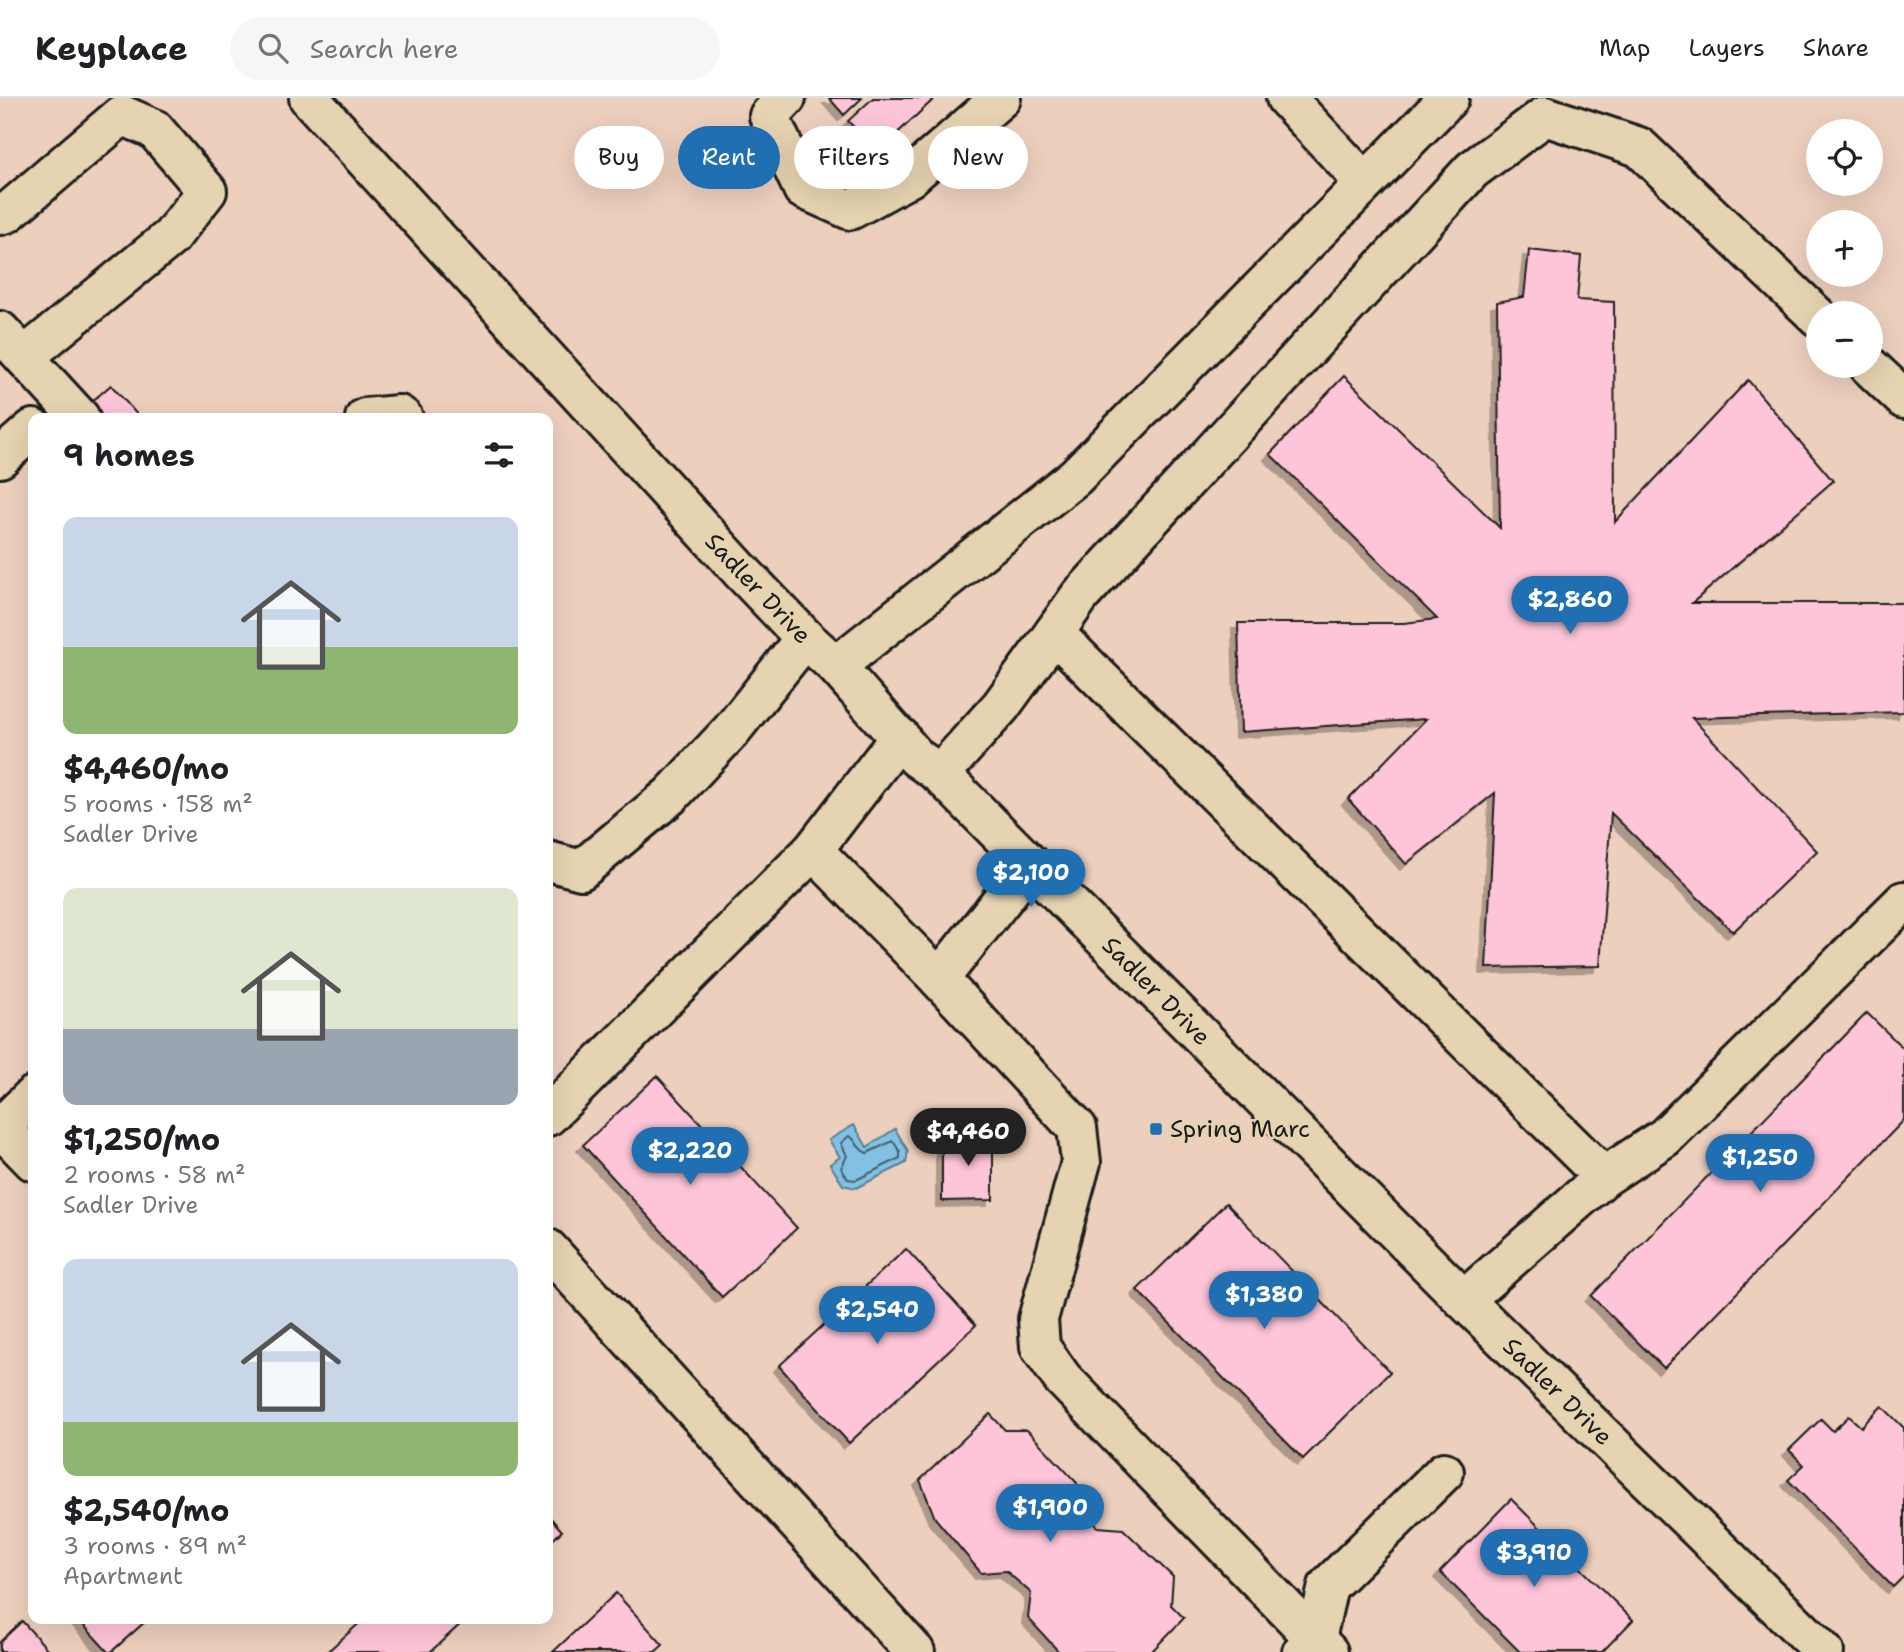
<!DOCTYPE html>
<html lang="en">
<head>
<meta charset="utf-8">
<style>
	:root { --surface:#fff; --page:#f6f6f6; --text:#202124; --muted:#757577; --line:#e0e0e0; --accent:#1f6fb2 }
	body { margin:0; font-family:"Shantell Sans",sans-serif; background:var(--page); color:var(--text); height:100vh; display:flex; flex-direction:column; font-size:26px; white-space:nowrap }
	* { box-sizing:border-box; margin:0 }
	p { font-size:23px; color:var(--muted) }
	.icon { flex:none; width:38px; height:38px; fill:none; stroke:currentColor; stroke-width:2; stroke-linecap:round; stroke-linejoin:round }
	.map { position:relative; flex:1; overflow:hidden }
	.details { position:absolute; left:28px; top:315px; width:525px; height:1211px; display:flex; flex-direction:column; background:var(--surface); border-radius:14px; box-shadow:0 7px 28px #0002 }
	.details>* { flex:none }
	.hud { position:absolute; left:574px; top:28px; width:665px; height:63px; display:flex; gap:14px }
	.tools { position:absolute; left:1806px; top:21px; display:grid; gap:14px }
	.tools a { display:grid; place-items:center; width:77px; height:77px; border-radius:50%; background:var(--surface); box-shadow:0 7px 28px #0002; font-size:35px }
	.price { position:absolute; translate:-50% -60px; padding:0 16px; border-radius:24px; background:var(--accent); color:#fff; font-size:23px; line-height:46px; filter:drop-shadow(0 2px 4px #0008) }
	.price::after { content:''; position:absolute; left:50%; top:42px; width:21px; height:16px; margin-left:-10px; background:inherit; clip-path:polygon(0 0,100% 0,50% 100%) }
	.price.selected { background:#222; color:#fff }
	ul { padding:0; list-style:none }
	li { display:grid; align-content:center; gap:14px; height:371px; padding:0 35px }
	li span { display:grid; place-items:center; height:217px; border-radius:14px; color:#555 }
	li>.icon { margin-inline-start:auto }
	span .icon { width:126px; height:126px; fill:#fffc; stroke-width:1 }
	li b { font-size:30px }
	h2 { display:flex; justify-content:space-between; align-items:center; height:84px; padding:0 35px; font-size:30px }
	.chip { padding:0 24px; border-radius:32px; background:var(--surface); box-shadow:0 7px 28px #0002; font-size:24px; line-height:63px }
	.chip.selected { background:var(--accent); color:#fff }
	header { display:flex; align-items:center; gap:42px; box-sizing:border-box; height:98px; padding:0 35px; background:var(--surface); border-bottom:2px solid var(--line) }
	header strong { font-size:33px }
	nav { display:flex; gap:38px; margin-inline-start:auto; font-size:24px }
	.search { width:490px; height:63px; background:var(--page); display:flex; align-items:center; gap:18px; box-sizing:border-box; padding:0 24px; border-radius:38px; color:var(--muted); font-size:26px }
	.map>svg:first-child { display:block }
</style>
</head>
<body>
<header>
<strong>Keyplace</strong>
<div class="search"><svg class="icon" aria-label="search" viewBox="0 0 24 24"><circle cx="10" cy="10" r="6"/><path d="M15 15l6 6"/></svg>Search here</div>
<nav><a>Map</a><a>Layers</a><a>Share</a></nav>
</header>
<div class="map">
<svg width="1904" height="1554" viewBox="0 0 1904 1554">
	<defs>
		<filter id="shadow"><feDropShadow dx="-6" dy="6" stdDeviation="0" flood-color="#0004"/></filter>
	</defs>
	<rect width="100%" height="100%" fill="#edcfbd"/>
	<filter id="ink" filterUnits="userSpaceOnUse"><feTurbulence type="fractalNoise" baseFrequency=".0143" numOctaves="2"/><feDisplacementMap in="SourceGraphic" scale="14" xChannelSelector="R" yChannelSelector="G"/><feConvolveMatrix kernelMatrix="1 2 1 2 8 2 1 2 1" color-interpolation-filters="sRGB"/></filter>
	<g filter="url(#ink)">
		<path fill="#82c1e3" stroke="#597f93" stroke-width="2" d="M854 1027 867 1049 895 1031 908 1053 906 1065 856 1090 843 1087 830 1066 840 1059 829 1042Z"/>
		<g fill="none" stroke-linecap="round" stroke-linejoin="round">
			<path stroke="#455e6c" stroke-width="2" d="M849 1038C857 1041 857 1052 867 1055L893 1043 900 1054V1060L856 1082 848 1081 841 1070 847 1058 841 1045Z"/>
		</g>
		<g fill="#fec5d9" stroke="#1c1c1c" stroke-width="2" filter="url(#shadow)">
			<path d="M829 0H862L844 17Z"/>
			<path d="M873 0H935L877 54 848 23Z"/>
			<path d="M1529 152 1581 158 1577 202 1614 204 1615 424 1748 282 1833 383 1692 505H1904V614L1692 620 1817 753 1733 834 1611 715 1600 868 1486 870 1495 695 1406 766 1348 701 1426 621 1241 634 1238 525H1404L1437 521 1270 356 1344 278 1500 430 1497 204 1524 199Z"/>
			<path d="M111 287 140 320H102L89 306Z"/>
			<path d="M1867 915 1904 951V1022L1664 1270 1591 1198Z"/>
			<path d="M657 978 797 1130 722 1199 583 1047Z"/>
			<path d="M993 1038V1102L942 1103V1039Z"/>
			<path d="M1226 1105 1390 1274 1303 1361 1137 1192Z"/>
			<path d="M906 1151 976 1227 849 1345 779 1268Z"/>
			<path d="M1882 1308 1904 1330V1478L1893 1489 1788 1382 1804 1367 1789 1352 1821 1321 1833 1333 1849 1318 1861 1329Z"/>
			<path d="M990 1316 1005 1332H1027L1077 1385 1075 1405 1098 1429 1123 1431 1173 1479 1171 1507 1184 1520 1151 1554H1059L1028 1520 1031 1495 1006 1473 981 1475 935 1420 920 1382Z"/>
			<path d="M1511 1401 1633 1522 1602 1554H1520L1440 1474Z"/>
			<path d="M548 1417 562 1433 548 1446Z"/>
			<path d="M616 1495 663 1547 655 1554H553Z"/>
			<path d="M78 1521H148L111 1554H108Z"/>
			<path d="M364 1521H466L430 1554H327Z"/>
			<path d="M22 1523 50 1554H0V1544Z"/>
		</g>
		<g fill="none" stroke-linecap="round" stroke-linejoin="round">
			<g stroke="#1c1c1c" stroke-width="44">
				<g id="minor">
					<path id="s1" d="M309 0 740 472 805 540 836 568 917 660 940 676 1464 1202 1824 1554"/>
					<path d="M786 0 769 18 803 91 850 112 910 79 1001 0"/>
					<path d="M1286 0 1364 84"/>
					<path d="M0 117 7 115 122 17 154 31 207 93 171 139 24 259"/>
					<path d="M0 233 80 320"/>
					<path d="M1869 268 1904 301"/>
					<path d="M365 320 399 317 403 320"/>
					<path d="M0 360 33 331"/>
					<path d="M1054 535 1080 498 1472 72 1545 18 1639 49 1818 219"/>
					<path d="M836 568 1075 379 1449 0"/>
					<path d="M940 676 1001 608 1054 535 1604 1079 1464 1202"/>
					<path d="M813 752 939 881"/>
					<path d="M548 763 581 772 671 697 731 633 805 540"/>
					<path d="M1029 768 939 881 1077 1030 1081 1064 1038 1221 1040 1249 1062 1280 1328 1554"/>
					<path d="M548 1018 813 752 900 639"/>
					<path d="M0 1030 33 998"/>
					<path d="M1 1030 33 1063"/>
					<path d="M1604 1079 1665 1039 1904 803"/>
					<path d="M548 1151 915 1554"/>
					<path d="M1302 1554 1316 1541 1328 1488 1444 1374"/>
				</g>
			</g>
			<use href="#minor" stroke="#e6d3b1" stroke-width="38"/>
		</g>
	</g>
	<rect fill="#1f6fb2" stroke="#e6d3b1" stroke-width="2.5" x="1149" y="1024" width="14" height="14" rx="3.5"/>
	<g text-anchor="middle" stroke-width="5" stroke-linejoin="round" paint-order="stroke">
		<g font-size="24" fill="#1c1c1c" stroke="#e6d3b1">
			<text dy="8" stroke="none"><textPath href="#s1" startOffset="665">Sadler Drive</textPath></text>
			<text dy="8" stroke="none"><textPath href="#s1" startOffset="1232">Sadler Drive</textPath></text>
			<text dy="8" stroke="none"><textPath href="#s1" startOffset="1799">Sadler Drive</textPath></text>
		</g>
		<g font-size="24" fill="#1c1c1c" stroke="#e6d3b1" text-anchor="start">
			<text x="1170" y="1039">Spring Marc</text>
		</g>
	</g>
</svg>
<div class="tools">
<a><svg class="icon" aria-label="locate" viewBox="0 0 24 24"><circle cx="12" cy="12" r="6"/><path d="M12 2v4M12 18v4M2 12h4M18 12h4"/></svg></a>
<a>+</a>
<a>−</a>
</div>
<b class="price" style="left:1570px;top:538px">$2,860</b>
<b class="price" style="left:1031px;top:811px">$2,100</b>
<b class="price selected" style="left:968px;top:1070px">$4,460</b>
<b class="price" style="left:690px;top:1089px">$2,220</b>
<b class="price" style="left:1760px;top:1096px">$1,250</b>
<b class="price" style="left:1264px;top:1233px">$1,380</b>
<b class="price" style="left:877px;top:1248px">$2,540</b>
<b class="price" style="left:1050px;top:1446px">$1,900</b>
<b class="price" style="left:1534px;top:1491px">$3,910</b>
<div class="hud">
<a class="chip">Buy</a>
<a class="chip selected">Rent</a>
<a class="chip">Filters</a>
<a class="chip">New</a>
</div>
<section class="details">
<h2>9 homes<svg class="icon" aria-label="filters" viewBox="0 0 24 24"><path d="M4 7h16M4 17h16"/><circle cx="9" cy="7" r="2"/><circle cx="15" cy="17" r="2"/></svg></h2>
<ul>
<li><span style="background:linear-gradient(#c9d6e8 60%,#8fb573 0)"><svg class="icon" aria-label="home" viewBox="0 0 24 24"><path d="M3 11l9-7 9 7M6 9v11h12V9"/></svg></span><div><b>$4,460/mo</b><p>5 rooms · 158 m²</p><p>Sadler Drive</p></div></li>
<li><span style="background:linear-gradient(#dfe7d0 65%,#9aa5b1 0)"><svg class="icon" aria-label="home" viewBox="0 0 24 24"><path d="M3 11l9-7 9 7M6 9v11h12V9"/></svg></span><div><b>$1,250/mo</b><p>2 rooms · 58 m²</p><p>Sadler Drive</p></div></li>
<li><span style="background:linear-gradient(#c9d6e8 75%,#8fb573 0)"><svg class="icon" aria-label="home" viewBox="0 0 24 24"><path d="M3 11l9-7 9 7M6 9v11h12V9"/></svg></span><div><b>$2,540/mo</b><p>3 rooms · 89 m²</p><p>Apartment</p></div></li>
</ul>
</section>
</div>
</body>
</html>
